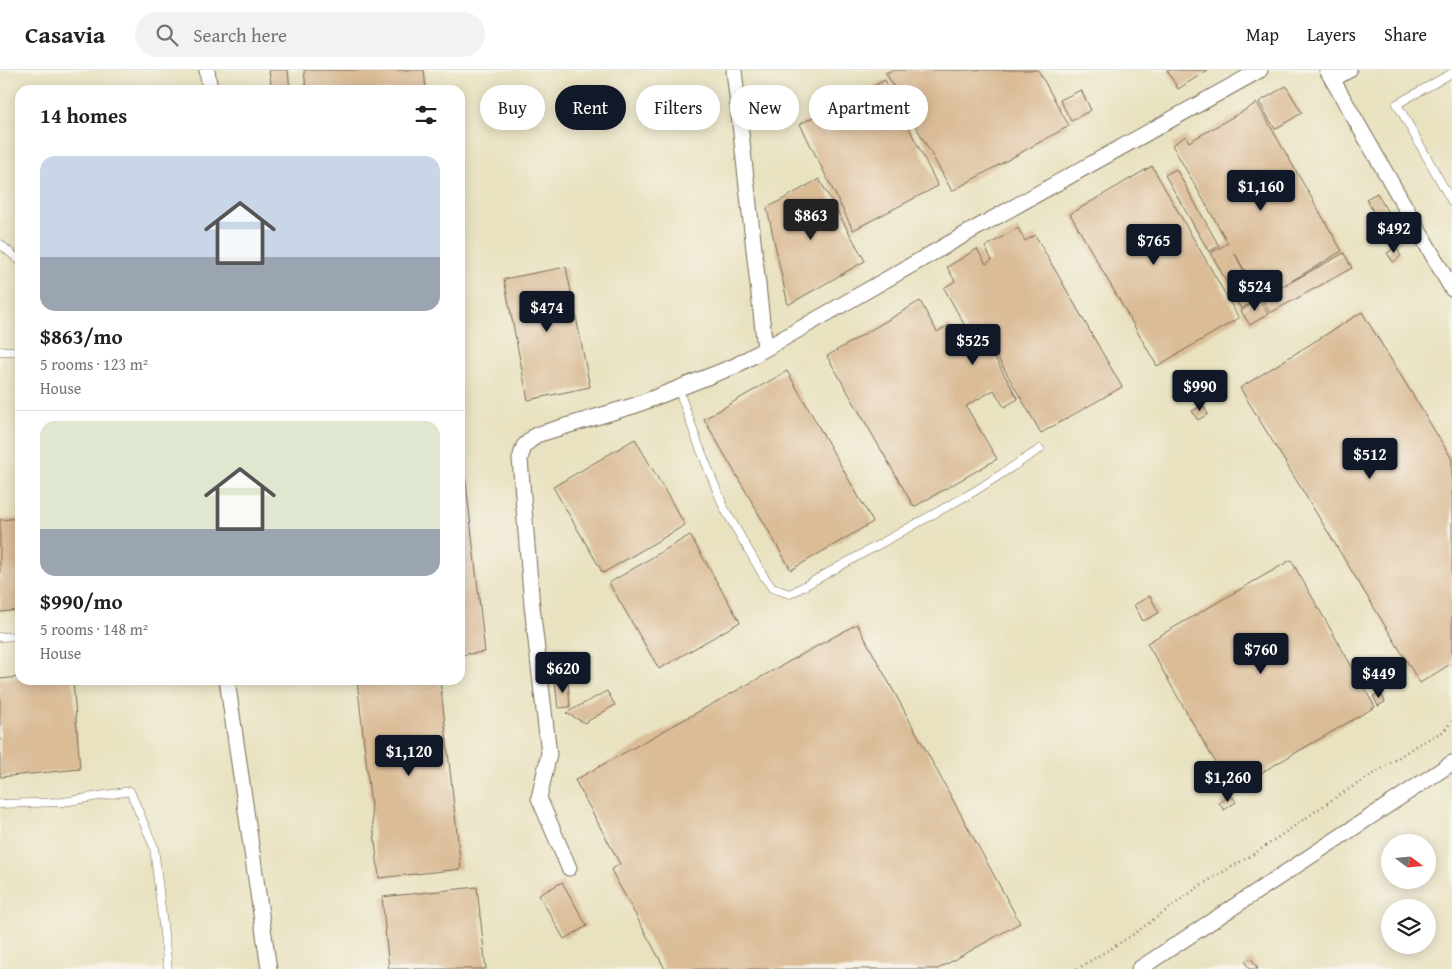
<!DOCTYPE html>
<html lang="en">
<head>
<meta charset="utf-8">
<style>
	:root { --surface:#fff; --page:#f2f2f2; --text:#202124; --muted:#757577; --line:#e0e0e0; --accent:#111827 }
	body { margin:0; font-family:"Gentium Book Plus",serif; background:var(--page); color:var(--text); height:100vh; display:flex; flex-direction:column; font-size:19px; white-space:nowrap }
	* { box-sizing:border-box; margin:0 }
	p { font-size:16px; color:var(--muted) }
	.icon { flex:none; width:28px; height:28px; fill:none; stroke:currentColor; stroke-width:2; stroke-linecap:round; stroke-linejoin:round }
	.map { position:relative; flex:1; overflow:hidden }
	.side { position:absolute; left:15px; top:15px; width:450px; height:600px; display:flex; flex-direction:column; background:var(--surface); border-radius:15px; box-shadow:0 2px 12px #0003 }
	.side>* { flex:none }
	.hud { position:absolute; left:480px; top:15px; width:475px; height:45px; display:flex; gap:10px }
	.needle { width:32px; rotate:106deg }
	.controls { position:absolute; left:1381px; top:764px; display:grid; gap:10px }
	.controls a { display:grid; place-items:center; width:55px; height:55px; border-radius:50%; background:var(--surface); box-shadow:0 2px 12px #0003; font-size:25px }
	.price { position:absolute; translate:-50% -42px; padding:0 11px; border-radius:5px; background:var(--accent); color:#fff; font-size:16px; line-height:32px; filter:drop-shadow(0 1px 2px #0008) }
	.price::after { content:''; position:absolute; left:50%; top:30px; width:15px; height:11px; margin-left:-8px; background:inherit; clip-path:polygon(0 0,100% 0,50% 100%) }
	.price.on { background:#222; color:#fff }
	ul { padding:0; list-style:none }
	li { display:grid; align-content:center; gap:10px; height:265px; padding:0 25px }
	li+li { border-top:1px solid var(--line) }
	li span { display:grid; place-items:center; height:155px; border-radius:15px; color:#555 }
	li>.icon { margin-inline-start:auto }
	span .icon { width:90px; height:90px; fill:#fffc; stroke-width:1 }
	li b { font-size:21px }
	h2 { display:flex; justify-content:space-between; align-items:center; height:60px; padding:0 25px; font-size:21px }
	.pill { padding:0 18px; border-radius:22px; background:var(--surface); box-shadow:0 2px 12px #0003; font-size:18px; line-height:45px }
	.pill.on { background:var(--accent); color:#fff }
	header { display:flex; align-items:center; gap:30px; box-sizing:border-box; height:70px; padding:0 25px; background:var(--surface); border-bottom:1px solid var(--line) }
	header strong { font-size:24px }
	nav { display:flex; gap:28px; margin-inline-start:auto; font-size:18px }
	.search { width:350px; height:45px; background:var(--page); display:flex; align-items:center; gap:12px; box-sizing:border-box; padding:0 18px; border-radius:28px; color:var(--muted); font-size:19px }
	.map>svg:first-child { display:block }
</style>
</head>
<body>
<header>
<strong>Casavia</strong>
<div class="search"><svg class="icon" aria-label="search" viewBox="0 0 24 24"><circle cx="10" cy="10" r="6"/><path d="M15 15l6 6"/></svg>Search here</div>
<nav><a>Map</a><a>Layers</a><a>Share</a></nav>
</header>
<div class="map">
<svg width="1452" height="899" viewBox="0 0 1452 899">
	<rect width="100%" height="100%" fill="#f7f3e8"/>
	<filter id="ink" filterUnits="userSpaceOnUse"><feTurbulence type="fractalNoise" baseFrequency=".02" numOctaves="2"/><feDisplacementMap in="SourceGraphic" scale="10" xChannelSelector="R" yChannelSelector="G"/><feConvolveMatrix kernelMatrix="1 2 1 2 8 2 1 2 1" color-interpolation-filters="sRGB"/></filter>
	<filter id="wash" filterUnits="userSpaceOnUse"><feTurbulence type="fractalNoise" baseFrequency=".0096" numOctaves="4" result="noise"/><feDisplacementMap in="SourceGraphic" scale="20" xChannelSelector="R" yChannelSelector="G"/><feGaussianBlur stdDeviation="1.12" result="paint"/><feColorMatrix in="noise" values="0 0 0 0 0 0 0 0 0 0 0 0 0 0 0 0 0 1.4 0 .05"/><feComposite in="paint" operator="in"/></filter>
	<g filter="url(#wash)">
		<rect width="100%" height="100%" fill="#e8e2c0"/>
		<g id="blocks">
			<g fill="#dabc97">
				<path d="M269 0H288L290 20H272Z"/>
				<path d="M304 0H424L426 20H306Z"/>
				<path d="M892 0H1038L1069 56 952 121 886 3Z"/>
				<path d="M1167 0H1208L1178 19Z"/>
				<path d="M885 10 938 116 853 160 800 54Z"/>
				<path d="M1286 16 1302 43 1275 59 1259 32Z"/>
				<path d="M1081 20 1091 40 1071 51 1060 30Z"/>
				<path d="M1257 33 1342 181 1271 223 1344 183 1352 198 1270 243 1235 184 1258 229 1241 239 1211 183 1228 173 1172 75 1186 66 1189 72Z"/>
				<path d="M1152 96 1239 248 1157 296 1070 144Z"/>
				<path d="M1176 99 1219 176 1209 182 1165 105Z"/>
				<path d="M819 109 865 191 788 235 767 138Z"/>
				<path d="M1377 123 1403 170 1393 176 1366 129Z"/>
				<path d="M1018 158 1025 171 1035 165 1122 317 1041 363 981 259 979 260 1018 329 1004 337 994 320 966 336 997 389 914 437 827 286 920 231 937 262 949 255 959 272 970 265 944 218 955 211 947 197 977 179 986 194 992 190 985 177Z"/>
				<path d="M1396 177 1401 186 1393 192 1387 183Z"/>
				<path d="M566 197 590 317 528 330 504 209Z"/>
				<path d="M1259 229 1268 244 1250 255 1241 241Z"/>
				<path d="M1362 242 1452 389V593L1420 613 1240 318Z"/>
				<path d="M787 301 873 452 791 500 704 349Z"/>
				<path d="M1203 335 1208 344 1198 350 1192 341Z"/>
				<path d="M460 368H461L485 582 460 585Z"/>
				<path d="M635 369 685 455 603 503 553 417Z"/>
				<path d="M20 448V540L0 542V450Z"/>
				<path d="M690 465 740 552 659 599 609 513Z"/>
				<path d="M1291 490 1375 637 1231 720 1147 573Z"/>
				<path d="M1150 526 1159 543 1143 551 1134 535Z"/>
				<path d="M857 554 1020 853 938 899H665L611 800 620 794 575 710Z"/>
				<path d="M20 607V610H73L80 699 0 707V609Z"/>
				<path d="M357 610H440L461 799 379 808Z"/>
				<path d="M568 611 570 637 558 638 555 612Z"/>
				<path d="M607 621 615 635 585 653 566 643Z"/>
				<path d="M1381 623 1385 632 1378 636 1373 626Z"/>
				<path d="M1231 725 1236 732 1224 740 1219 733Z"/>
				<path d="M562 812 587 856 564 869 539 825Z"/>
				<path d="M477 817 486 899H389L382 827Z"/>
				<path d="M1251 888 1258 899H1249L1245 891Z"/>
			</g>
		</g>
	</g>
	<g filter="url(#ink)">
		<use href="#blocks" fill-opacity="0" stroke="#786a57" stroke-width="1"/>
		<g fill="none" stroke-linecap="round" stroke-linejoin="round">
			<g stroke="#786a57" stroke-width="9">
				<g id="service">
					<path d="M1452 3 1397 34 1452 132"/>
					<path d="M0 174 20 191"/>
					<path d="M0 281H20"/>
					<path d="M678 318 699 376 724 438 763 505 772 518 790 524 975 421 1040 379"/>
					<path d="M0 567 20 566"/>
					<path d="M0 734 63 732 130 721 154 777 168 899"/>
				</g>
			</g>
			<g stroke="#786a57" stroke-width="17">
				<g id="minor">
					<path d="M207 0 210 20"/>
					<path d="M734 0 765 278"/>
					<path d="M1327 0 1452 219"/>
					<path d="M1333 9 1349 0"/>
					<path d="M227 610 269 899"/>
					<path d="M569 798 539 728 549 684 532 536 520 389 524 376 536 365 636 335 735 296 978 157 1260 0"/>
					<path d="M1139 899 1452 693"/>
				</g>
			</g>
			<path stroke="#786a57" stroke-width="2.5" stroke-dasharray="1 4" stroke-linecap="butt" d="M1077 899 1128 868 1201 815 1257 782 1336 727 1380 700 1417 675 1444 661 1452 651"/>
			<use href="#service" stroke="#fff" stroke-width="8"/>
			<use href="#minor" stroke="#fff" stroke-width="15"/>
		</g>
	</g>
</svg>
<div class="controls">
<a><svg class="needle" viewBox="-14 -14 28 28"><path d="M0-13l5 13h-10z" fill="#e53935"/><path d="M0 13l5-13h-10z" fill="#757577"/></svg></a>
<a><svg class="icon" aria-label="layers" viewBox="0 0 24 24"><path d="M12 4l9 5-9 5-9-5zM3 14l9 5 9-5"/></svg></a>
</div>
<b class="price" style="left:1261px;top:142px">$1,160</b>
<b class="price on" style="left:811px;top:171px">$863</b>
<b class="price" style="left:1394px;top:184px">$492</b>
<b class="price" style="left:1154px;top:196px">$765</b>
<b class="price" style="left:1255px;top:242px">$524</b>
<b class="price" style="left:547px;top:263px">$474</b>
<b class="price" style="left:973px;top:296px">$525</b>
<b class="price" style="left:1200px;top:342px">$990</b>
<b class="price" style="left:1370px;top:410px">$512</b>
<b class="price" style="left:1261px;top:605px">$760</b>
<b class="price" style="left:563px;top:624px">$620</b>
<b class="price" style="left:1379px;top:629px">$449</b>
<b class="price" style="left:409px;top:707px">$1,120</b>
<b class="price" style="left:1228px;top:733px">$1,260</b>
<div class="hud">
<a class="pill">Buy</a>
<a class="pill on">Rent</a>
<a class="pill">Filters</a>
<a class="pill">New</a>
<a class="pill">Apartment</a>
</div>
<section class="side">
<h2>14 homes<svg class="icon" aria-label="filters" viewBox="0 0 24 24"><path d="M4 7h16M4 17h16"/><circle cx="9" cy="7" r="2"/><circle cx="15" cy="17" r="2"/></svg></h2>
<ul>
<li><span style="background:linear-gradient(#c9d6e8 65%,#9aa5b1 0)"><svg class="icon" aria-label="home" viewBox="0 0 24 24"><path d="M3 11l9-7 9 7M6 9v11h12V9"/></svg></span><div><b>$863/mo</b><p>5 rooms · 123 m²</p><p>House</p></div></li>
<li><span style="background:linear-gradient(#dfe7d0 70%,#9aa5b1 0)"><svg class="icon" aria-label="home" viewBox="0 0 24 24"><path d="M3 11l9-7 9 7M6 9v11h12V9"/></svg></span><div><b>$990/mo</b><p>5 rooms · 148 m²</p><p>House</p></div></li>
</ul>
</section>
</div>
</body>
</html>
